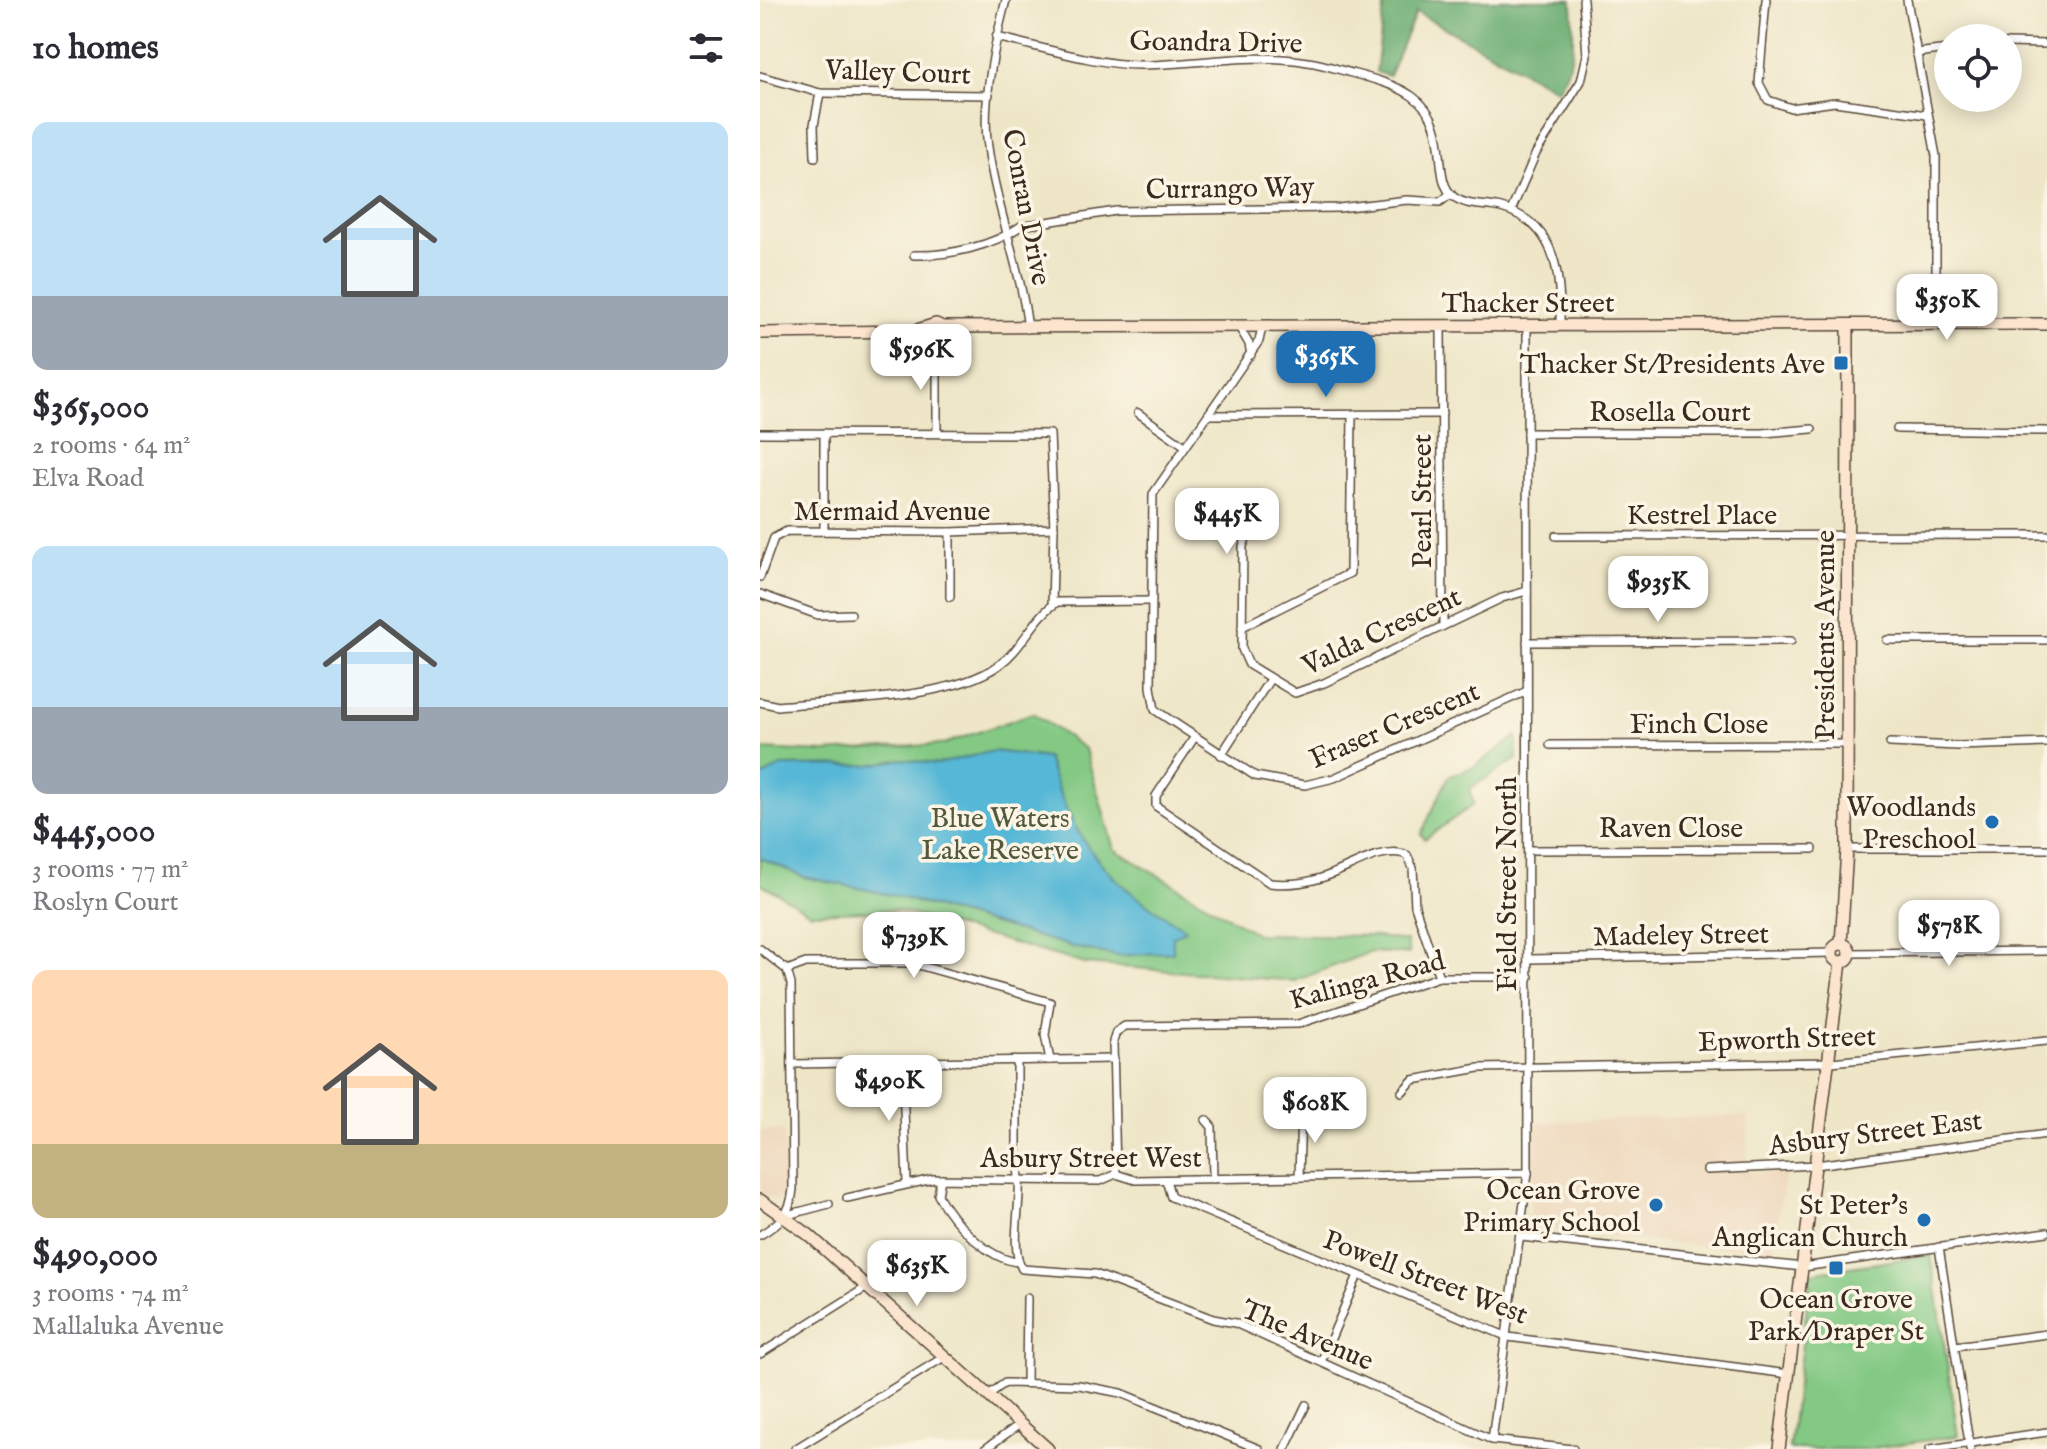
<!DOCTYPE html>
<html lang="en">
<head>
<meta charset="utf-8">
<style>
	:root { --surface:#fff; --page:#f2f2f3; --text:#2b2b33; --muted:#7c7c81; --accent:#1f6fb2 }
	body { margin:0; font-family:"IM FELL English",serif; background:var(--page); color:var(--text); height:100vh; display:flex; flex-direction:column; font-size:30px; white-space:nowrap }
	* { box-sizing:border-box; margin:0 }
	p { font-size:26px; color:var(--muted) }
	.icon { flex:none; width:44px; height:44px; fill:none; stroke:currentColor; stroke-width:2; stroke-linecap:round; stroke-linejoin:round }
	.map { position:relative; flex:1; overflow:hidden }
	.sheet { display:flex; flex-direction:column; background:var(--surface); width:760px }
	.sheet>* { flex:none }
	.fabs { position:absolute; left:1174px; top:24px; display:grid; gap:16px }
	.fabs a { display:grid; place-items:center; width:88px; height:88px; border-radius:50%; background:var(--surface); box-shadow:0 4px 20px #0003; font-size:40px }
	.price { position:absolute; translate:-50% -68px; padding:0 18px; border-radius:16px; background:#fff; color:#222; font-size:26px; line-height:52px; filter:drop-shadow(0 2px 4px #0008) }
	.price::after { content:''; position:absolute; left:50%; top:48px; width:24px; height:18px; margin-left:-12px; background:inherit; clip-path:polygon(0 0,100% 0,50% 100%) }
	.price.on { background:var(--accent); color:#fff }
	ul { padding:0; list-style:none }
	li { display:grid; align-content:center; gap:16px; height:424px; padding:0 32px }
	li span { display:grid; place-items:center; height:248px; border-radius:16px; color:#555 }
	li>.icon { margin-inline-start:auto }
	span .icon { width:144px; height:144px; fill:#fffc; stroke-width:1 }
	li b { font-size:34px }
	h2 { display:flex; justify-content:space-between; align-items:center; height:96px; padding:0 32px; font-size:34px }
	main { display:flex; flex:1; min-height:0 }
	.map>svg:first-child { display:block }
</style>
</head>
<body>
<main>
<section class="sheet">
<h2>10 homes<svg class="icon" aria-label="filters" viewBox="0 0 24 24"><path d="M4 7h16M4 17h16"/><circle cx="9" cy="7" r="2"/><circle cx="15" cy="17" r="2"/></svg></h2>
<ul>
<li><span style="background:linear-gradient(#bfe0f5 70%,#9aa5b1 0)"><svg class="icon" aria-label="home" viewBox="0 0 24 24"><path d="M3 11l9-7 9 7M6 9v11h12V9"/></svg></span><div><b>$365,000</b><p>2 rooms · 64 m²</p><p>Elva Road</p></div></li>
<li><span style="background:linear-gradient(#bfe0f5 65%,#9aa5b1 0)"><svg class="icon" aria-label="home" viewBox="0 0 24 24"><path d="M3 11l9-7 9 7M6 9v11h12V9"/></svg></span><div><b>$445,000</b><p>3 rooms · 77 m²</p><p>Roslyn Court</p></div></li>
<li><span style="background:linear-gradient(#ffd9b3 70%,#c2b280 0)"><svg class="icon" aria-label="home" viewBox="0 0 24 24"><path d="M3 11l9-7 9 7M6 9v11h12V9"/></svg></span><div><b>$490,000</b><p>3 rooms · 74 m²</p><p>Mallaluka Avenue</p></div></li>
</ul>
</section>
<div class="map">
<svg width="1287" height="1449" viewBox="0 0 1287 1449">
	<rect width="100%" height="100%" fill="#fcf5e5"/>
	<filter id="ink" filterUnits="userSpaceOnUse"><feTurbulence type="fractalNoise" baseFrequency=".0125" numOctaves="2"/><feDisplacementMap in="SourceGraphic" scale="16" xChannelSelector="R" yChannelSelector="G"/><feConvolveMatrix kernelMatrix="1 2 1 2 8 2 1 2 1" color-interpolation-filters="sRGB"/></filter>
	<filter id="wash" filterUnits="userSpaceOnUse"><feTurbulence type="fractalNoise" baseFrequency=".006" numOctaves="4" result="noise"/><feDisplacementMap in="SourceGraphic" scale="32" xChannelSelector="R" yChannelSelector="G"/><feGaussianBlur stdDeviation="1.8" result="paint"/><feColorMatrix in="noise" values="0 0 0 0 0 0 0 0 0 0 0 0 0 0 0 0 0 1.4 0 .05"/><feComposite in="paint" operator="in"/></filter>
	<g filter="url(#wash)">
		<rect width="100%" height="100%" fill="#eee6c7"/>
		<g fill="#edd7bb">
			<path d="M989 1115 986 1172 1026 1174 1012 1254 770 1228 773 1122Z"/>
			<path d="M24 1130 27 1193 24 1198 16 1201 0 1192V1131Z"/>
		</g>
		<g fill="#83c984" stroke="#5f7a51" stroke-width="2">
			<path d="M273 713 325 749 354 849 497 934 611 936 646 941 649 954 610 952 535 981 325 964 137 910 50 913 0 883V749L65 752 184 744Z"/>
			<path d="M757 736V759L709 789 714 804 665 839 661 834 689 776 714 767Z"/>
			<path d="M1171 1255 1198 1436 1107 1449H1029L1051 1273Z"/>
		</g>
		<path fill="#6aad72" stroke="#526c48" stroke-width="2" d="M625 0H812C813 37 818 58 797 90L656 12 629 76 616 72Z"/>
		<path fill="#57b8d6" stroke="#49717a" stroke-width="2" d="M234 751 287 758C315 846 347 883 426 929L413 937V952L358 956 317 948 136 896 44 877 0 858V778L21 766 110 765 142 759 177 764Z"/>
	</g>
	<g filter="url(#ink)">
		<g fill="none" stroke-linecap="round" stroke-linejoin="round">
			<g stroke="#564637" stroke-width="10">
				<g id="street">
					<path d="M246 0C235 42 221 104 228 147 236 209 261 267 268 329"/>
					<path d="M1006 0 999 83 1008 100 1031 108 1075 102 1167 115"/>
					<path d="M1147 0 1176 156V325"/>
					<path d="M236 37C277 46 338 65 379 65 435 65 492 52 548 62 564 64 580 70 595 74 614 79 636 85 652 96 695 126 669 178 694 197 708 207 725 204 741 208 798 223 801 278 800 326"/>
					<path d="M1248 43 1287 44"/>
					<path d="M1156 53 1188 49"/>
					<path d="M0 76 60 93 229 95"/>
					<path d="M55 157 54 125 60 93"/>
					<path d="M751 211 776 153 821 81 827 55 823 0"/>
					<path d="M154 255C189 256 233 246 261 226L356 211 579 208 647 200 680 202 691 194"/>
					<path d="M479 327 489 344 491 355"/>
					<path d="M502 327 499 341 393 494 391 687 395 710 495 776 545 785 574 778 767 691"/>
					<path d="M681 327 683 626"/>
					<path d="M173 336 177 351V433"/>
					<path d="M378 413 425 446"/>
					<path d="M450 415 682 414"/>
					<path d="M1137 429 1287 431"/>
					<path d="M0 433 290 434 294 528 292 606"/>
					<path d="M64 433V531"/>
					<path d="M767 433H1003L1052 429"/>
					<path d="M504 496 483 546 482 649 489 665 535 693 564 683 742 598 767 591"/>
					<path d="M190 532V597"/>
					<path d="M796 536 1287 535"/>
					<path d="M0 577 14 538 27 531 190 532 294 528"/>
					<path d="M0 594 58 615 91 614"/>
					<path d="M482 627 590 573 592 415"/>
					<path d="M1127 640H1287"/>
					<path d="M767 642 1031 641"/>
					<path d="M0 702 18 706C78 700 191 700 239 665 263 648 273 618 297 602L390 601"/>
					<path d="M434 738 396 796V806L510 883C527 885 545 883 561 878 586 871 622 844 647 855L653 868 655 906 679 977"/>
					<path d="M1130 743 1198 746 1287 743"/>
					<path d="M790 745 1087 744"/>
					<path d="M461 755 510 679"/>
					<path d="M1087 849H1287"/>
					<path d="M769 850 1053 849"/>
					<path d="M0 949 27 970 46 963H151L290 1002 285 1035 290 1060"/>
					<path d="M1090 953 1287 951"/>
					<path d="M770 959 1073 953"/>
					<path d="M257 1061V1164C265 1194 248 1245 262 1269L335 1274 453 1319 475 1323 732 1440 813 1449"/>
					<path d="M142 1062 147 1183"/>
					<path d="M32 1064 354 1059"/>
					<path d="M642 1092 653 1080 719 1068 1071 1062 1287 1041"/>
					<path d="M446 1120 452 1127 453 1179"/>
					<path d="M947 1170 1056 1165 1287 1134"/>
					<path d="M356 1174 353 1042 356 1032 365 1026 538 1024 679 977H769"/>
					<path d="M356 1174 375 1180 768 1173"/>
					<path d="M539 1177 541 1112"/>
					<path d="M181 1179 178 1195C192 1221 227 1259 258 1262"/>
					<path d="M406 1180 411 1197 748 1337 1028 1374"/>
					<path d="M87 1198 173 1179 340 1181 356 1174"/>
					<path d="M27 1215 69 1204"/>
					<path d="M0 1235C20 1223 31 1213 33 1189L31 984 27 970"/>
					<path d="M761 1237 1043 1267 1287 1232"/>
					<path d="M1179 1247 1210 1449"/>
					<path d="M1195 1346 1287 1334"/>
					<path d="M0 1354 107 1287"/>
					<path d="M561 1362 598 1275"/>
					<path d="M266 1383 267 1298"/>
					<path d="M228 1395 245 1383 319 1385 361 1393 499 1449"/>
					<path d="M732 1440 768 1173 767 326"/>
					<path d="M35 1449 184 1357"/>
					<path d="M225 1449 260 1424"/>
					<path d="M525 1449 546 1405"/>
					<path d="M1170 1449 1287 1432"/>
				</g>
			</g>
			<g stroke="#564637" stroke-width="14">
				<g id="secondary">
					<path d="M182 327 1287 324"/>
					<path d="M0 333 154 331 176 324 182 327 181 335 173 336 171 326"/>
					<path d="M1081 944 1087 849 1088 325"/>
					<circle cx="1081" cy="953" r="9"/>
					<path d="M0 1200 49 1235 288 1449"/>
					<path d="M1019 1449 1081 962"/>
				</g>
			</g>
			<use href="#street" stroke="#fff" stroke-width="7"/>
			<use href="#secondary" stroke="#fbe5cf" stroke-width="11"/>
		</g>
	</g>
	<g fill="#1f6fb2" stroke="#fcf5e5" stroke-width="3">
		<rect x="1073" y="355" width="16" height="16" rx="4"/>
		<circle cx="1232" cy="822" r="8"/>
		<circle cx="896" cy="1205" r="8"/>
		<circle cx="1164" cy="1220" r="8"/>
		<rect x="1068" y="1260" width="16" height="16" rx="4"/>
	</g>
	<g text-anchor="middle" stroke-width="7" stroke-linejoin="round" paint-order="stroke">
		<g font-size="28" fill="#3b2a1e" stroke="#fcf5e5">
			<text transform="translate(456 41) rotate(1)" y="10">Goandra Drive</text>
			<text transform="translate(138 71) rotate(2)" y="10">Valley Court</text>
			<text transform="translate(470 187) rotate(-1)" y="10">Currango Way</text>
			<text transform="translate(268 207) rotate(79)" y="10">Conran Drive</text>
			<text x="768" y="312">Thacker Street</text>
			<text x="910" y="421">Rosella Court</text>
			<text transform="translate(661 501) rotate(-90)" y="10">Pearl Street</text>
			<text x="132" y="520">Mermaid Avenue</text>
			<text x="942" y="524">Kestrel Place</text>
			<text transform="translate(621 630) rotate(-25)" y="10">Valda Crescent</text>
			<text transform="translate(1064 635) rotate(-90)" y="10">Presidents Avenue</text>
			<text x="939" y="733">Finch Close</text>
			<text transform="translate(634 724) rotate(-23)" y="10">Fraser Crescent</text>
			<text x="911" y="837">Raven Close</text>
			<text transform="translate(746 884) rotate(-90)" y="10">Field Street North</text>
			<text transform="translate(921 934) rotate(-1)" y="10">Madeley Street</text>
			<text transform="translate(607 979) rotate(-15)" y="10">Kalinga Road</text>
			<text transform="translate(1027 1038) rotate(-2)" y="10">Epworth Street</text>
			<text transform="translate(1115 1132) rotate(-7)" y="10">Asbury Street East</text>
			<text x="331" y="1167">Asbury Street West</text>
			<text transform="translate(666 1276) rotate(21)" y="10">Powell Street West</text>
			<text transform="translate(548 1334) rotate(23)" y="10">The Avenue</text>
		</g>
		<g font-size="28" fill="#3b2a1e" stroke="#fcf5e5" text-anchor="end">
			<text x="1065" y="373">Thacker St/Presidents Ave</text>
			<text x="1216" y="816">Woodlands<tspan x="1216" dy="32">Preschool</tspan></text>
			<text x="880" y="1199">Ocean Grove<tspan x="880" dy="32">Primary School</tspan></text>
			<text x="1148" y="1214">St Peter's<tspan x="1148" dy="32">Anglican Church</tspan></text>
			<text x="1076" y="1308" text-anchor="middle">Ocean Grove<tspan x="1076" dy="32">Park/Draper St</tspan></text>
		</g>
		<g font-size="28" fill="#515a3d" stroke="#fcf5e5">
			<text x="240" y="827">Blue Waters<tspan x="240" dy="32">Lake Reserve</tspan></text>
		</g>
	</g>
</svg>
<div class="fabs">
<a><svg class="icon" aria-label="locate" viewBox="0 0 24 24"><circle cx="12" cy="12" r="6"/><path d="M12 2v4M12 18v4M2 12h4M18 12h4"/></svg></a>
</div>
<b class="price" style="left:1187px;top:342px">$350K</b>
<b class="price" style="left:161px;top:392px">$596K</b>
<b class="price on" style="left:566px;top:399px">$365K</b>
<b class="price" style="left:467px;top:556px">$445K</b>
<b class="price" style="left:898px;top:624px">$935K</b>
<b class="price" style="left:1189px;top:968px">$578K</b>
<b class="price" style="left:154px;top:980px">$739K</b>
<b class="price" style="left:129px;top:1123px">$490K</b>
<b class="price" style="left:555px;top:1145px">$608K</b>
<b class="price" style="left:157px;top:1308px">$635K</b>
</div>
</main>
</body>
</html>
